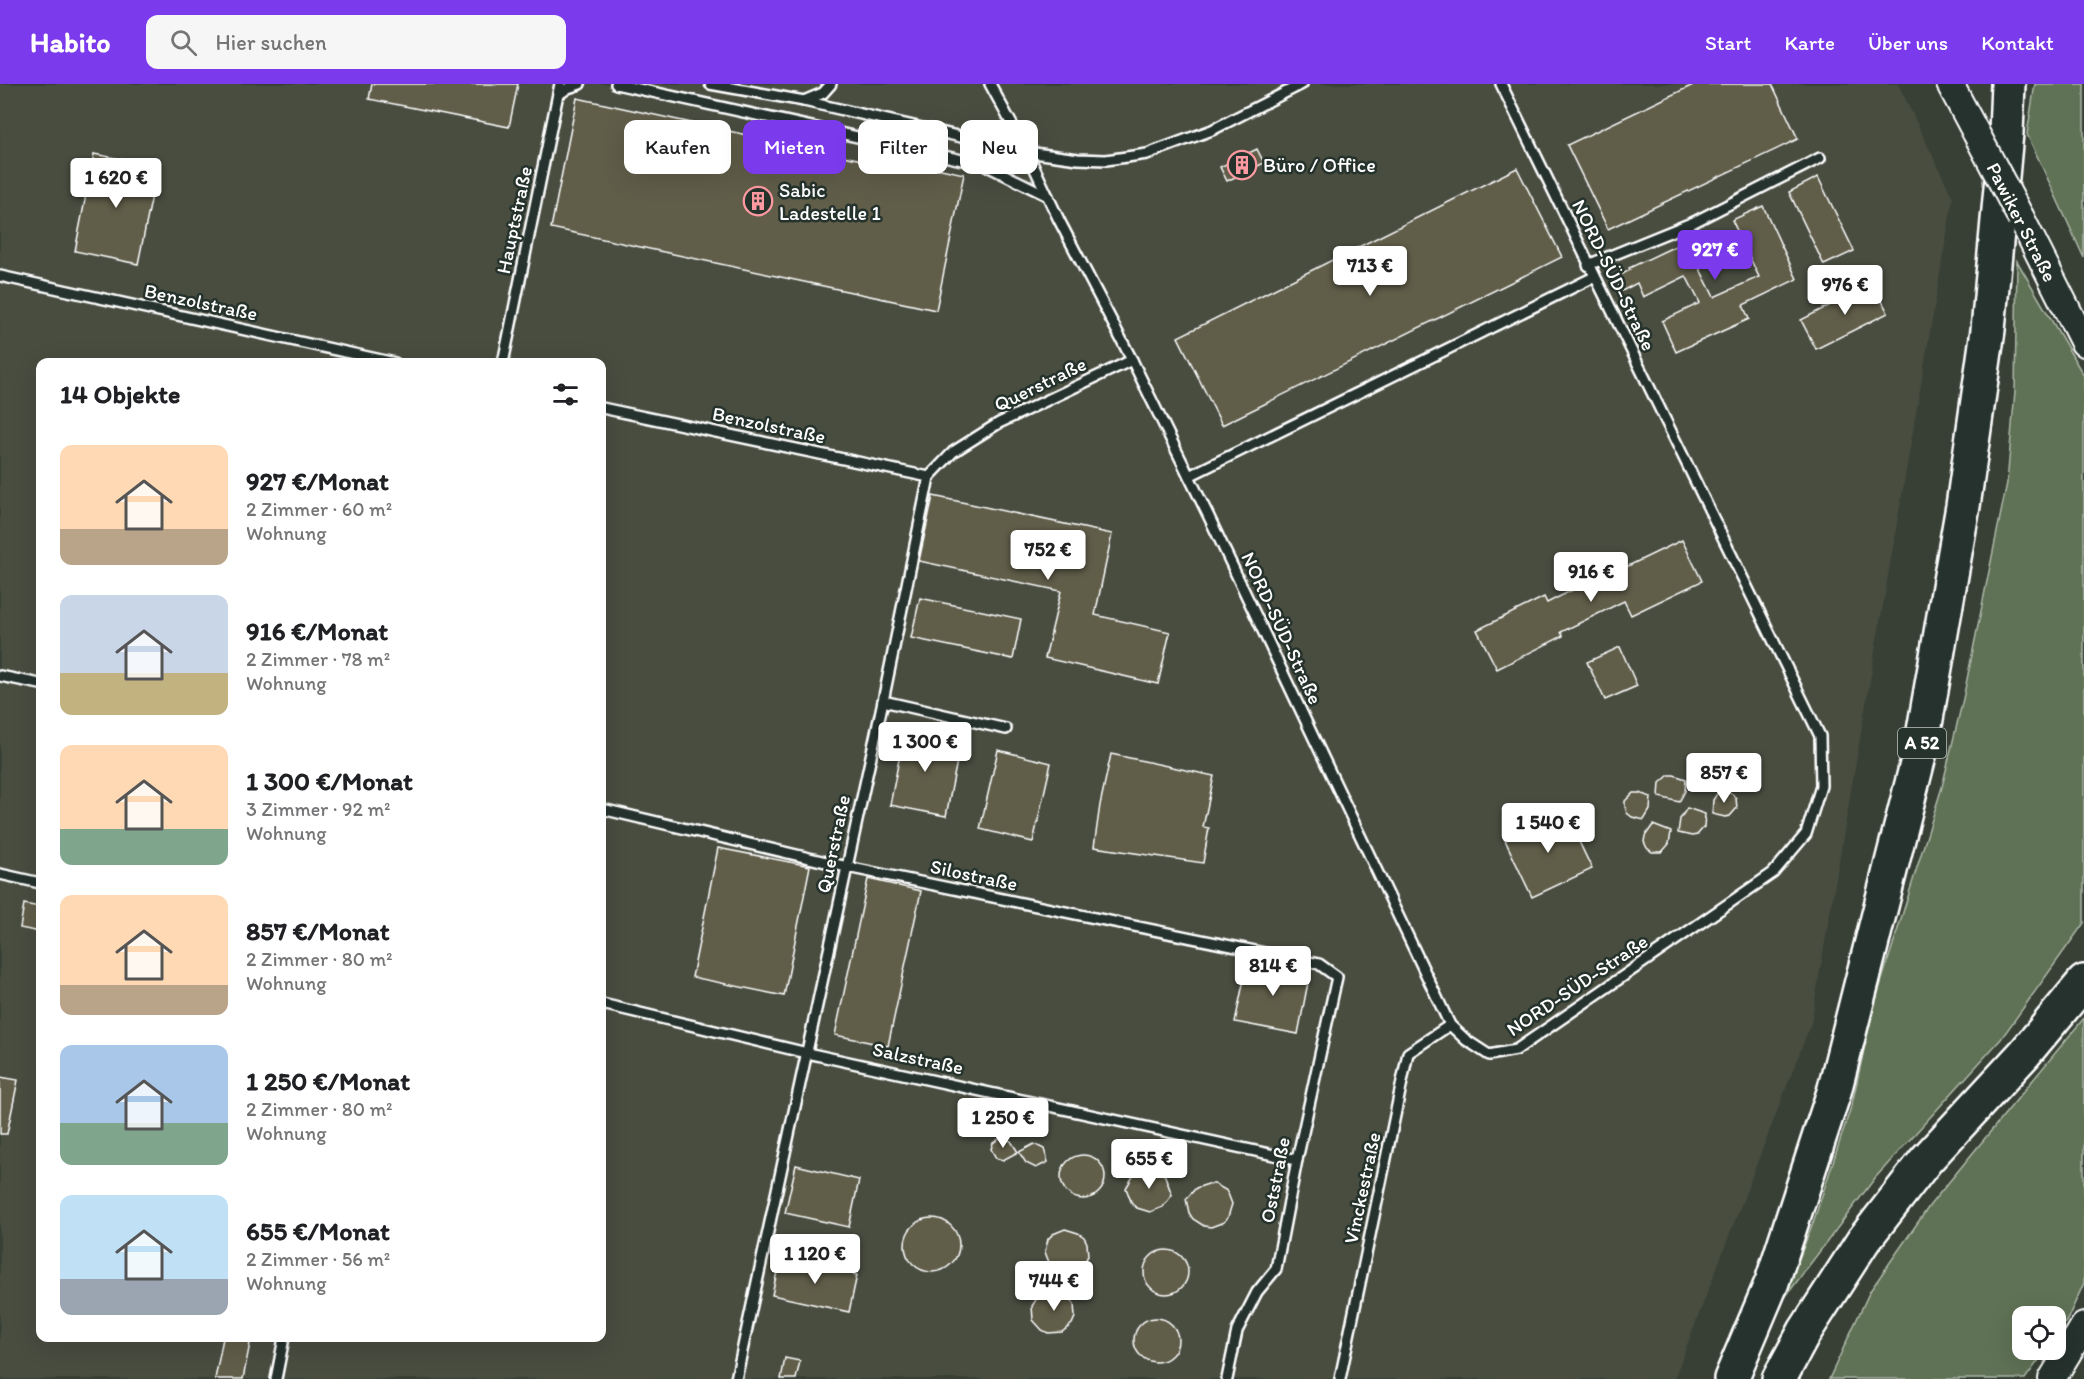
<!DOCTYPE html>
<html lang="de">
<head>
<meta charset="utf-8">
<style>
	:root { --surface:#fff; --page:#f6f6f6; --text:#202124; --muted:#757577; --accent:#7c3aed }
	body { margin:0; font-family:Itim,sans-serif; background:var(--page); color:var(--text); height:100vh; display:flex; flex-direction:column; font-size:22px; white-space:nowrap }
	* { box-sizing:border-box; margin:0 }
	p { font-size:20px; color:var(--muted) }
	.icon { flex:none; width:33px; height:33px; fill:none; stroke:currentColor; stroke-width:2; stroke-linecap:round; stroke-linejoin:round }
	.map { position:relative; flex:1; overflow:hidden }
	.sheet { position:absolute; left:36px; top:274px; width:570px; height:984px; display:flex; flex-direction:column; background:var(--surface); border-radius:12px; box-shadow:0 6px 24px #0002 }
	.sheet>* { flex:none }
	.hud { position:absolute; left:624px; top:36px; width:570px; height:54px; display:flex; gap:12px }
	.fabs { position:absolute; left:2012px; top:1222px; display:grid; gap:12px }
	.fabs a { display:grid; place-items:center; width:54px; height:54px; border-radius:12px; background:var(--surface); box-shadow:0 6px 24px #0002; font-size:30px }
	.price { position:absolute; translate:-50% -51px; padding:0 14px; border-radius:6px; background:#fff; color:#222; font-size:20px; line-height:39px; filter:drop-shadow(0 2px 3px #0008) }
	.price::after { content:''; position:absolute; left:50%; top:36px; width:18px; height:14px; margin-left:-9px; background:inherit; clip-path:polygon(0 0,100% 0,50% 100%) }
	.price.selected { background:var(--accent); color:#fff }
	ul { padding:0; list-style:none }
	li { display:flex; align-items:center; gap:18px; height:150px; padding:0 24px }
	li span { display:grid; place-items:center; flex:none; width:168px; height:120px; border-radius:12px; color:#555 }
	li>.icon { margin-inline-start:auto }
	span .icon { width:72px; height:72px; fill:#fffc; stroke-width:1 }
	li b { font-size:26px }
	h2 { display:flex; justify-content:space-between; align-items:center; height:72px; padding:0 24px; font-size:26px }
	.chip { padding:0 21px; border-radius:12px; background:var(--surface); box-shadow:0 6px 24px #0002; font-size:21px; line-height:54px }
	.chip.selected { background:var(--accent); color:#fff }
	header { display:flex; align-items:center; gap:36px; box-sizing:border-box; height:84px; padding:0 30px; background:var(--accent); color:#fff }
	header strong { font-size:28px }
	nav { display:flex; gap:33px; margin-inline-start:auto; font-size:21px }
	.search { width:420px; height:54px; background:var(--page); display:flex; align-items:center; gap:15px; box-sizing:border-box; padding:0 21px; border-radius:12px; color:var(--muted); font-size:22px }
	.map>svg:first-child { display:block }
</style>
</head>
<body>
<header>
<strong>Habito</strong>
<div class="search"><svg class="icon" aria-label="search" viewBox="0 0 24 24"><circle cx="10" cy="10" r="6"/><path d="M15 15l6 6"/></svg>Hier suchen</div>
<nav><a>Start</a><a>Karte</a><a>Über uns</a><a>Kontakt</a></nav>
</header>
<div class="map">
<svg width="2084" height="1295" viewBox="0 0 2084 1295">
	<rect width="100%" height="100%" fill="#384036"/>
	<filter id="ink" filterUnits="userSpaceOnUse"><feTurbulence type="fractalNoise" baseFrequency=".0167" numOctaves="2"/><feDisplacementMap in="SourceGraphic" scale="12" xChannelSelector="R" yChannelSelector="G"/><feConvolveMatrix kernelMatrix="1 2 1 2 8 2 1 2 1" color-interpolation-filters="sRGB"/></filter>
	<g filter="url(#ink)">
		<path fill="#484d40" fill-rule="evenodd" d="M0 0H1898L1953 114 1811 939 1674 1295H0ZM40 279H602V1254H40Z"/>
		<g fill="#5f7255" stroke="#afb8aa" stroke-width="1.5">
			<path d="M2035 0H2084V174L2027 50Z"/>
			<path d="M2017 177 2084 292V839L2001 955 1875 1094 1783 1216 1814 1136 1852 1020 1873 925 1942 703 1963 615 2007 399 2015 307Z"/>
			<path d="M2084 934V1199L2067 1236 2055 1253V1233H2022V1266H2046L2025 1295H1829L1870 1207 1930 1121Z"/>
		</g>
		<g fill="#615d4a" stroke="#fff" stroke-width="1.5">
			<path d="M372 0H518L509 43 369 15Z"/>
			<path d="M1695 0H1772L1798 55 1608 145 1567 61Z"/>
			<path d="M577 14 917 88 918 80 964 90 936 226 551 144Z"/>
			<path d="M1257 65 1264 79 1227 97 1220 83Z"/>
			<path d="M94 70 158 82 138 180 75 167Z"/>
			<path d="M1517 84 1562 173 1222 341 1178 253Z"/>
			<path d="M1818 93 1854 167 1824 181 1789 108Z"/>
			<path d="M1763 122 1797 195 1743 221 1749 235 1676 268 1662 237 1700 219 1686 192 1643 213 1637 199 1622 207 1615 194 1630 186 1629 184 1686 157 1714 213 1759 193 1732 136Z"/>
			<path d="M1873 199 1888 229 1816 265 1801 236Z"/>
			<path d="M933 412 1112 450 1095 531 1170 548 1158 600 1045 574 1061 507 919 477Z"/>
			<path d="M1682 456 1702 497 1631 531 1624 517 1561 548 1563 552 1497 585 1477 546 1544 513 1547 519 1610 487 1607 481 1622 474 1626 483Z"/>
			<path d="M920 514 1021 535 1013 575 911 554Z"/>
			<path d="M1620 563 1637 602 1605 616 1587 578Z"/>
			<path d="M905 645 961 657 946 732 890 721Z"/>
			<path d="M998 666 1051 679 1033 758 980 745Z"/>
			<path d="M1111 670 1214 692 1203 743 1209 744 1203 779 1094 763 1100 721Z"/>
			<path d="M1703 673 1714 675 1718 679 1719 690 1713 700 1693 696 1694 682Z"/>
			<path d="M1669 691H1674L1686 695 1685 707 1679 718 1659 713 1660 699Z"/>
			<path d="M1720 705 1732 710 1736 714 1737 724 1730 732 1725 733 1712 730 1713 716Z"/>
			<path d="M1633 709H1639L1651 713 1650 726 1644 736 1632 733 1627 729 1625 723V717Z"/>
			<path d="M1687 724 1705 730 1704 743 1697 751 1692 752 1678 749 1680 735Z"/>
			<path d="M1565 728 1592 785 1532 813 1505 756Z"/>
			<path d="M1653 741 1671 748 1669 760 1662 768H1652L1647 764 1644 758 1645 752Z"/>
			<path d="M718 764 810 782 784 912 692 893Z"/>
			<path d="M868 795 921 807 888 962 835 951Z"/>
			<path d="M24 820 40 823V848L20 844Z"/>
			<path d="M1248 876 1310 888 1298 950 1235 938Z"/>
			<path d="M0 993 18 996 7 1050H0Z"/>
			<path d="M1002 1053 1011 1057 1018 1068 1003 1076 996 1074 991 1065 993 1059Z"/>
			<path d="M1034 1060 1044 1065 1048 1078 1036 1084 1026 1079 1019 1068Z"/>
			<circle cx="1083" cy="1093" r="22"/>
			<path d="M796 1081 859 1096 849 1143 785 1129Z"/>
			<path d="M1147 1084 1160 1087 1165 1092 1172 1111 1163 1123 1150 1128 1137 1124 1132 1120 1126 1104 1135 1089Z"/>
			<path d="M1208 1100H1215L1227 1107 1232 1120 1228 1133 1224 1138 1211 1143 1204 1142 1193 1135 1189 1129 1186 1115 1196 1104Z"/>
			<circle cx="932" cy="1161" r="27"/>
			<path d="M1065 1145 1078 1149 1084 1153 1087 1159 1088 1172 1081 1184 1061 1191 1050 1181 1045 1168 1048 1155 1053 1150Z"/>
			<circle cx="1166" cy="1188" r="22"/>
			<path d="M780 1174 857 1191 849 1228 772 1211Z"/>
			<path d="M1059 1204 1070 1214 1074 1220 1075 1233 1072 1240 1062 1248 1048 1249 1042 1246 1033 1236 1032 1222 1039 1211Z"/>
			<circle cx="1156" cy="1256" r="22"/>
			<path d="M223 1254H251L243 1295H215Z"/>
			<path d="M785 1274 800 1277 796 1295H781Z"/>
		</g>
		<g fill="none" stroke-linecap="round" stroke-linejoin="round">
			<g stroke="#fff" stroke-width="14">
				<g id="lane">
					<path d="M616 0 985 81 1048 112"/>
					<path d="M710 0 804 17 1027 68 1078 75 1106 76 1147 70 1212 46 1302 0"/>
					<path d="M990 0 1027 68 1059 136 1132 276 1209 433 1450 941 1466 956 1489 971 1516 966 1773 789 1806 750 1821 702 1820 652 1501 0"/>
					<path d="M558 11 568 4 580 0"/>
					<path d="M804 17 823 9 831 0"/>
					<path d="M1588 181 1694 138 1820 74"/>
					<path d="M0 192 395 279"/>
					<path d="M503 279 560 0"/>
					<path d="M602 324 929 393"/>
					<path d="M1189 392 1594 193"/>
					<path d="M0 592 40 600"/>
					<path d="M883 617 1006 645"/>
					<path d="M602 725 847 783 1319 880 1337 893 1297 1076 1276 1185 1257 1208 1237 1247 1227 1295"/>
					<path d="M0 790 40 799"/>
					<path d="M602 920 807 969 1297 1076"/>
					<path d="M276 1295 284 1254"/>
					<path d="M736 1295 883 617 929 393 953 368 999 339 1132 276"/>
					<path d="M1340 1295 1408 969 1450 941"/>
				</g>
			</g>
			<g stroke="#fff" stroke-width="30">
				<g id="secondary">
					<path d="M1950 0 1976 49"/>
					<path d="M2021 134 2084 259"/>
					<path d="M2052 1295 2084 1242"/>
				</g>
			</g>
			<g stroke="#fff" stroke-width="38">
				<g id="highway">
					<path d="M1731 1295 1772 1198 1834 1008 1921 664 1963 422 1988 246 2006 49 2008 0"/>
					<path d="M1779 1295 1805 1247 1863 1157 1926 1076 2025 969 2084 898"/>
				</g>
			</g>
			<use href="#lane" stroke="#26332d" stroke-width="9"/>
			<use href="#secondary" stroke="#26332d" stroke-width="26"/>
			<use href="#highway" stroke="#26332d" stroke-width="33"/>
			<g stroke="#fff" stroke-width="30" stroke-linecap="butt">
				<path id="secondary-bridge" d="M1976 49 2021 134"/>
			</g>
			<use href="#secondary-bridge" stroke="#26332d" stroke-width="26"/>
		</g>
	</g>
	<defs>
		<g id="building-ring" transform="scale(1.5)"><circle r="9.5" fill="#26332d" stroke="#ff9aa2" stroke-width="1.5"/><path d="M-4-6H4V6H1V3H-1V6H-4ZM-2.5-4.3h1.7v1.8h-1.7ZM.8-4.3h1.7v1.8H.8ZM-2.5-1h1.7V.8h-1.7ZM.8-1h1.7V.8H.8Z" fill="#ff9aa2"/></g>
	</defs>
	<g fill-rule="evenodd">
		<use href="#building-ring" x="1242" y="81"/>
		<use href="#building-ring" x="758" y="117"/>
	</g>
	<g text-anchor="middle" stroke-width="5" stroke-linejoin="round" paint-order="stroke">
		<rect fill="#26332d" stroke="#bec2c0" stroke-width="1.5" x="1898" y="644" width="48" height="30" rx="4.5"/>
		<g font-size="18" font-weight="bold" fill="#fff">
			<text x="1922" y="665">A 52</text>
		</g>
		<g font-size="20" fill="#fff" stroke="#26332d" text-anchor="start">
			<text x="1263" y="88">Büro / Office</text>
			<text x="779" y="113">Sabic<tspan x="779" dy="23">Ladestelle 1</tspan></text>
		</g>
		<g font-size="20" fill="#fff" stroke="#26332d">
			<text transform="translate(514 136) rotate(-78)" y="7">Hauptstraße</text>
			<text transform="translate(2022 138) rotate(63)" y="7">Pawiker Straße</text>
			<text transform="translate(1614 191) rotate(64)" y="7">NORD-SÜD-Straße</text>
			<text transform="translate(201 218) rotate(12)" y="7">Benzolstraße</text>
			<text transform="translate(1040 300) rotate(-26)" y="7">Querstraße</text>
			<text transform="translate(769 341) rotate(12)" y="7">Benzolstraße</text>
			<text transform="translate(1282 544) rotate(65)" y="7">NORD-SÜD-Straße</text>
			<text transform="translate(833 760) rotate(-78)" y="7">Querstraße</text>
			<text transform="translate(974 791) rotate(12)" y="7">Silostraße</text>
			<text transform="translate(1577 901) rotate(-34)" y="7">NORD-SÜD-Straße</text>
			<text transform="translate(918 974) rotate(12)" y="7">Salzstraße</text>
			<text transform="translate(1275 1096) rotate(-79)" y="7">Oststraße</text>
			<text transform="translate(1362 1104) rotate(-78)" y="7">Vinckestraße</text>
		</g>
	</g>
</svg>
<div class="fabs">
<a><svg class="icon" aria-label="locate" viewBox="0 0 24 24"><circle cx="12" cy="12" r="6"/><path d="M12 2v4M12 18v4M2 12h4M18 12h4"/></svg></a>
</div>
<b class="price" style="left:116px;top:125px">1 620 €</b>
<b class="price selected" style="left:1715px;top:197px">927 €</b>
<b class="price" style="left:1370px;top:213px">713 €</b>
<b class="price" style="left:1845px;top:232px">976 €</b>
<b class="price" style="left:1048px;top:497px">752 €</b>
<b class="price" style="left:1591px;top:519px">916 €</b>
<b class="price" style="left:925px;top:689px">1 300 €</b>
<b class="price" style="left:1724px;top:720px">857 €</b>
<b class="price" style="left:1548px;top:770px">1 540 €</b>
<b class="price" style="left:1273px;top:913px">814 €</b>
<b class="price" style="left:1003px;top:1065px">1 250 €</b>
<b class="price" style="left:1149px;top:1106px">655 €</b>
<b class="price" style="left:815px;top:1201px">1 120 €</b>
<b class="price" style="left:1054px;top:1228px">744 €</b>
<div class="hud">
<a class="chip">Kaufen</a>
<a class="chip selected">Mieten</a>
<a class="chip">Filter</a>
<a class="chip">Neu</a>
</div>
<section class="sheet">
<h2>14 Objekte<svg class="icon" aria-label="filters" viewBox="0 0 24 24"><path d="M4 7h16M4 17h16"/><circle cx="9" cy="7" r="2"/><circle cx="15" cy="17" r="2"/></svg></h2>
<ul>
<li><span style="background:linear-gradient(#ffd9b3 70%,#b9a48a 0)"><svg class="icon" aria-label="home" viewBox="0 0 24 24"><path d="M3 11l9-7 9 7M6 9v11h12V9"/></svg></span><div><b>927 €/Monat</b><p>2 Zimmer · 60 m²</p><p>Wohnung</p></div></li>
<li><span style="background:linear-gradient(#c9d6e8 65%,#c2b280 0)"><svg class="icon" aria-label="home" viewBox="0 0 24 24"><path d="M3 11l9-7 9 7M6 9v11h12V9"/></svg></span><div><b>916 €/Monat</b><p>2 Zimmer · 78 m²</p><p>Wohnung</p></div></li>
<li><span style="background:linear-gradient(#ffd9b3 70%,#7fa58c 0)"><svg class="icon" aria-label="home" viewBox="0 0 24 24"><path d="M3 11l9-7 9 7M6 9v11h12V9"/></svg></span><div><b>1 300 €/Monat</b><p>3 Zimmer · 92 m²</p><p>Wohnung</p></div></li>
<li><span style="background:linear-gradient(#ffd9b3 75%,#b9a48a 0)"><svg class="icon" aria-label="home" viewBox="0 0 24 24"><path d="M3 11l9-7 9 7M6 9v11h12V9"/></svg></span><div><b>857 €/Monat</b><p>2 Zimmer · 80 m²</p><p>Wohnung</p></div></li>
<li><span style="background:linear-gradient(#a9c7e8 65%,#7fa58c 0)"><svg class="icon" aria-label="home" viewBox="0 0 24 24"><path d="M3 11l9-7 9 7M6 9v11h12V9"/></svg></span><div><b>1 250 €/Monat</b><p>2 Zimmer · 80 m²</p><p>Wohnung</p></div></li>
<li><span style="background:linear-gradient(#bfe0f5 70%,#9aa5b1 0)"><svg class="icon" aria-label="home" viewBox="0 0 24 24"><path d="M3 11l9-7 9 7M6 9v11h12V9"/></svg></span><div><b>655 €/Monat</b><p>2 Zimmer · 56 m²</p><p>Wohnung</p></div></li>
</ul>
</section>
</div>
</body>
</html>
